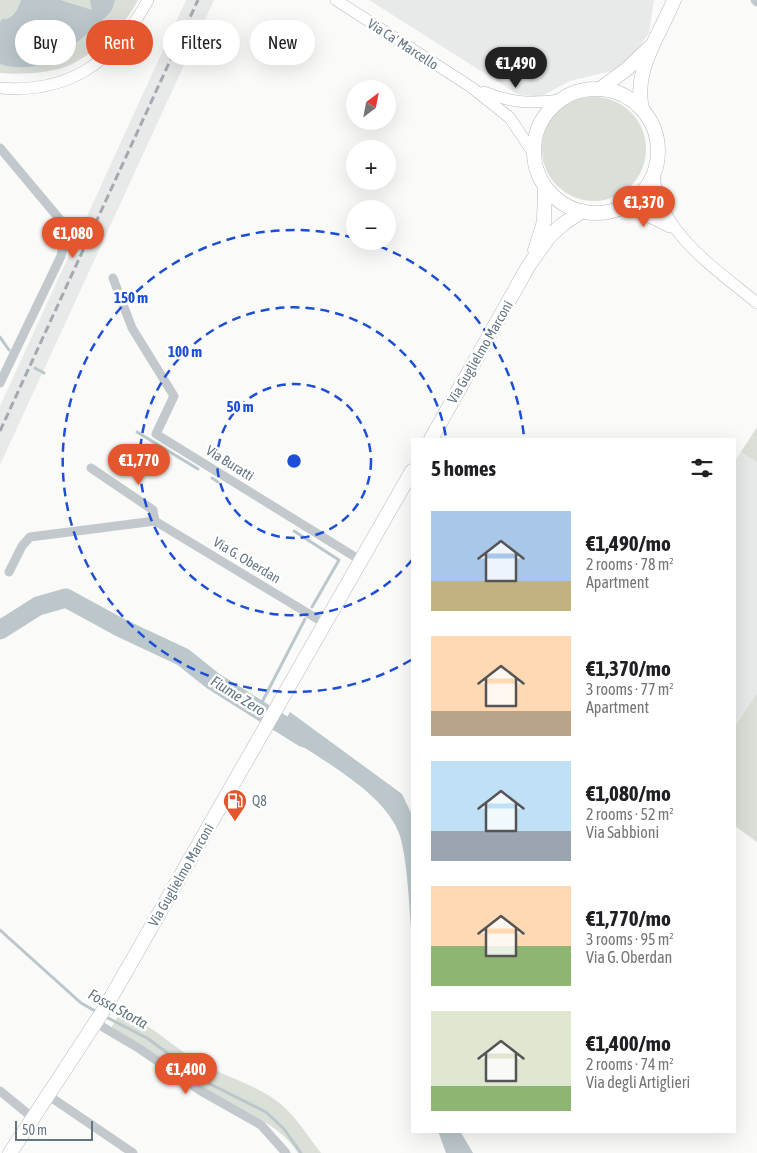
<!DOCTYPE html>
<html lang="en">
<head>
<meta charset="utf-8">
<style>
	:root { --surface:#fff; --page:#f2f2f2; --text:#202124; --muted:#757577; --accent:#e4572e }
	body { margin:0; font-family:"Asap Condensed",sans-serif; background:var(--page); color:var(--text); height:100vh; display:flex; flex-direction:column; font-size:19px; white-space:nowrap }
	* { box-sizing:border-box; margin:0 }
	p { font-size:16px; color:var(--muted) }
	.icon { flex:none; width:28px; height:28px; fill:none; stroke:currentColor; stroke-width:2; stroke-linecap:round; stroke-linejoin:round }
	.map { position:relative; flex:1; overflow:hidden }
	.details { position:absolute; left:411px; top:438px; width:325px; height:695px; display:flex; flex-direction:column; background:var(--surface); border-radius:0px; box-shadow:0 5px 20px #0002 }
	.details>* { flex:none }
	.banner { position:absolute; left:15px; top:20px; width:321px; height:45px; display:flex; gap:10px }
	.needle { width:32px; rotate:32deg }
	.controls { position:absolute; left:346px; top:80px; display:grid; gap:10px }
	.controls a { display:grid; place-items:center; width:50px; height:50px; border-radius:50%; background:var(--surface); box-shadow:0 5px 20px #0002; font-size:25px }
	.scale { position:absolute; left:15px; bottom:12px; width:78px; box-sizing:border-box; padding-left:5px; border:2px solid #657683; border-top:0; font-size:14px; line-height:18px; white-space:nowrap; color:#657683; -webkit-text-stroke:4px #fff; paint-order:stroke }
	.price { position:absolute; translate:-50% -42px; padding:0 11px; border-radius:18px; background:var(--accent); color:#fff; font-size:16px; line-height:32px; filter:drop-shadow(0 1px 2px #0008) }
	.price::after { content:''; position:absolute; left:50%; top:30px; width:15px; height:11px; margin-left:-8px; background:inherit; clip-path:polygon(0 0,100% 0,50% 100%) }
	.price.current { background:#222; color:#fff }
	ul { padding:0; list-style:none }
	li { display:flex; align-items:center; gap:15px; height:125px; padding:0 20px }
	li span { display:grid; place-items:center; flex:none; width:140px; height:100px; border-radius:0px; color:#555 }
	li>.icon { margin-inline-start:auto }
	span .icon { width:60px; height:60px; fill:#fffc; stroke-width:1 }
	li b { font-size:21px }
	h2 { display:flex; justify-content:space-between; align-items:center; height:60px; padding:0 20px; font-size:21px }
	.chip { padding:0 18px; border-radius:22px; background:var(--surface); box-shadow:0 5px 20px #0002; font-size:18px; line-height:45px }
	.chip.current { background:var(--accent); color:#fff }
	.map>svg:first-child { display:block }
</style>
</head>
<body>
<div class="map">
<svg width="757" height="1153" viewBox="0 0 757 1153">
	<rect width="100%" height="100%" fill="#fafaf8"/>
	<g fill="#e8e9e9">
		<path d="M186 0H214L0 465V406Z"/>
		<path d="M369 0H654L649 33 630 60 615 70 570 81 540 97 517 94Z"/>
		<path d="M741 452 757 462V693L735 726V461Z"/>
	</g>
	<g fill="#dadfd7">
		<path d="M0 0H138C125 26 98 51 72 64 55 73 19 75 0 73Z"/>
		<circle cx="594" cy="149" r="52"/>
		<path d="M757 427V462L741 452Z"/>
		<path d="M757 693V842L735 826V726Z"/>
		<path d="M120 1013C147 1021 167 1042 191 1057 219 1076 256 1083 282 1105 297 1118 309 1138 321 1153H298C277 1122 251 1117 221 1099 184 1076 147 1052 111 1028Z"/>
	</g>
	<g fill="#bbc7cb">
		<path d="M21 0H60L92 10 90 0H115C114 3 113 8 111 11 104 21 58 59 47 63 33 68 13 69 0 64V23L2 19C13 20 18 10 21 0Z"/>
		<path d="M290 712 402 794 412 815V938C409 909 408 863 400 836 386 792 316 757 279 731Z"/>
		<path d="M438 1131H460L473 1153H446Z"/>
	</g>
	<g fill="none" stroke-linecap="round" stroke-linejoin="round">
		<g stroke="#bbc7cb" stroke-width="3">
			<path d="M0 337 9 350"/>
			<path d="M35 368 44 373"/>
			<path d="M137 432 198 469"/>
			<path d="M212 478 218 482"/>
			<path d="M294 531 339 560 312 607"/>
			<path d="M259 708 305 619"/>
			<path d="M0 930 81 1003 97 1012"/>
			<path d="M104 1016 147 1038 208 1083 266 1112 284 1129 301 1153"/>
		</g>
		<path stroke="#bbc7cb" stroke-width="19" d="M0 630 38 606 66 598 121 628 183 657 213 681 304 738"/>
		<g stroke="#b3babf" stroke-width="12">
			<g id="secondary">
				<path d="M336 0 471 87 510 118 534 154"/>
				<path d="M0 88C71 94 115 60 148 0"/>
				<path d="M484 92C511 103 533 104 561 100"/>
				<path d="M654 173C656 230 716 269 757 303"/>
				<path d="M614 210H635L670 227"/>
			</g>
		</g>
		<g stroke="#b5babe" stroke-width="15">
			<g id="primary">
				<path d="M600 89 627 69 650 47"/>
				<circle cx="596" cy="151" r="62"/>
				<path d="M642 109C633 69 660 35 674 0"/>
				<path d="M535 250 544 222 545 187"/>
				<path d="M431 439 529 265 549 237 563 224 582 211"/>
				<path d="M10 1153 105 1008 412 471"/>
			</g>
		</g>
		<g stroke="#c3c8cc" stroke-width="9">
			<path d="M755 0 757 2"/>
			<path d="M0 148 62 222 65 237 61 256 0 383"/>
			<path d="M113 278 132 328 174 396 156 434 360 560"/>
			<path d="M91 468 153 510 155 521"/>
			<path d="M9 572 22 546 30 537 155 521 324 623"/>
			<path d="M96 1023 140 1049 201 1091 261 1125 286 1153"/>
			<path d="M0 1091 33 1118"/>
			<path d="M49 1096 133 1153"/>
		</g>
		<use href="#secondary" stroke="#fff" stroke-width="11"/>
		<use href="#primary" stroke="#fff" stroke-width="14"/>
		<path stroke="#a2aab0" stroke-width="3" stroke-dasharray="8 4" stroke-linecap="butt" d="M0 431 198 0"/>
	</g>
	<g fill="none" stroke="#1d4ed8" stroke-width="2.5" stroke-dasharray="9 6">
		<circle cx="294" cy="461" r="77"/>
		<path d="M412 560A154 154 0 1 1 446 438"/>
		<path d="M411 660A231 231 0 1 1 354 238M365 241A231 231 0 0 1 524 437"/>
	</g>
	<defs>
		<g id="fuel-pin" transform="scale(1.25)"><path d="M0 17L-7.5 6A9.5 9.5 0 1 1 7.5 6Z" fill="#e4572e" stroke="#fff"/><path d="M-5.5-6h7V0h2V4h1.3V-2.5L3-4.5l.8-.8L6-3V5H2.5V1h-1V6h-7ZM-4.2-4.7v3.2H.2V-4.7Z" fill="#fff"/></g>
	</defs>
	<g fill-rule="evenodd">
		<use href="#fuel-pin" x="235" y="801"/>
	</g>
	<g text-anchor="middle" stroke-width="5" stroke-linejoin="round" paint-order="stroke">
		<g font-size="14" fill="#657683" stroke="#fff">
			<text transform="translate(403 44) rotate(33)" y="5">Via Ca' Marcello</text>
			<text transform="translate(480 352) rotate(-60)" y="5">Via Guglielmo Marconi</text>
			<text transform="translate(230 463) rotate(32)" y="5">Via Buratti</text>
			<text transform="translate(247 560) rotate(31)" y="5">Via G. Oberdan</text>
			<text transform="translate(181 875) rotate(-60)" y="5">Via Guglielmo Marconi</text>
		</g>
		<g font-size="14" fill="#657683" stroke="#fff" text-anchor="start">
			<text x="252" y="806">Q8</text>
		</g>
		<g font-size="15" font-style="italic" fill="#60757c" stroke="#fff">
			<text transform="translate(238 696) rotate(32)" y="5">Fiume Zero</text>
			<text transform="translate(118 1009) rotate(29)" y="5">Fossa Storta</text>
		</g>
	</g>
	<circle cx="294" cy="461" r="8" fill="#1d4ed8" stroke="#fff" stroke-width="2.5"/>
	<g font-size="15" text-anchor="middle" font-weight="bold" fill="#1d4ed8" stroke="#fff" stroke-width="5" stroke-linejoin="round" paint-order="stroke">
		<text x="131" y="303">150 m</text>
		<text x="185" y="357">100 m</text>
		<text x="240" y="412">50 m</text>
	</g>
</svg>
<div class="controls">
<a><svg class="needle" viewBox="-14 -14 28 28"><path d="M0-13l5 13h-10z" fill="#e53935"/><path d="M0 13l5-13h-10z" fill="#757577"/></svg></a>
<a>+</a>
<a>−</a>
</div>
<div class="scale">50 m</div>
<b class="price current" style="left:516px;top:89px">€1,490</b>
<b class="price" style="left:644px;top:228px">€1,370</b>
<b class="price" style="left:73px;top:259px">€1,080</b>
<b class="price" style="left:139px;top:486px">€1,770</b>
<b class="price" style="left:186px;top:1095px">€1,400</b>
<div class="banner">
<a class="chip">Buy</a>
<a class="chip current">Rent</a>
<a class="chip">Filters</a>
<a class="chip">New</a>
</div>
<section class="details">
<h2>5 homes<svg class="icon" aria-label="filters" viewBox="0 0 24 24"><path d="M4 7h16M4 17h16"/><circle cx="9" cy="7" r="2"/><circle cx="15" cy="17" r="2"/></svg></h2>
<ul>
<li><span style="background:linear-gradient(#a9c7e8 70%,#c2b280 0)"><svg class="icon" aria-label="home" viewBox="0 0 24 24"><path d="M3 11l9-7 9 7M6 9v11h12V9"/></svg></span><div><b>€1,490/mo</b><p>2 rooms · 78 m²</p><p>Apartment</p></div></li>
<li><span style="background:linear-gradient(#ffd9b3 75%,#b9a48a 0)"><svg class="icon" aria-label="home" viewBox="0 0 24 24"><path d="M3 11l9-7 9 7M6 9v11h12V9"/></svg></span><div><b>€1,370/mo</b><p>3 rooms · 77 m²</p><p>Apartment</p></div></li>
<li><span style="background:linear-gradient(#bfe0f5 70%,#9aa5b1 0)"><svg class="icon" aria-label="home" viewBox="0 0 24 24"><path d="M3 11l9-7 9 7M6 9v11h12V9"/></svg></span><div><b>€1,080/mo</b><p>2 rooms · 52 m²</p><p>Via Sabbioni</p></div></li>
<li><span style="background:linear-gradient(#ffd9b3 60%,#8fb573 0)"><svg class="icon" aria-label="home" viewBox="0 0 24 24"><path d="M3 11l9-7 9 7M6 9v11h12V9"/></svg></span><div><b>€1,770/mo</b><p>3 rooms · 95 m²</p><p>Via G. Oberdan</p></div></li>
<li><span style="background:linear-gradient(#dfe7d0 75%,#8fb573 0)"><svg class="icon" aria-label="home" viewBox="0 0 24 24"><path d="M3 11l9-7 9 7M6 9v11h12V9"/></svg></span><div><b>€1,400/mo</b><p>2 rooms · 74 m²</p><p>Via degli Artiglieri</p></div></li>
</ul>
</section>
</div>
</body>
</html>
